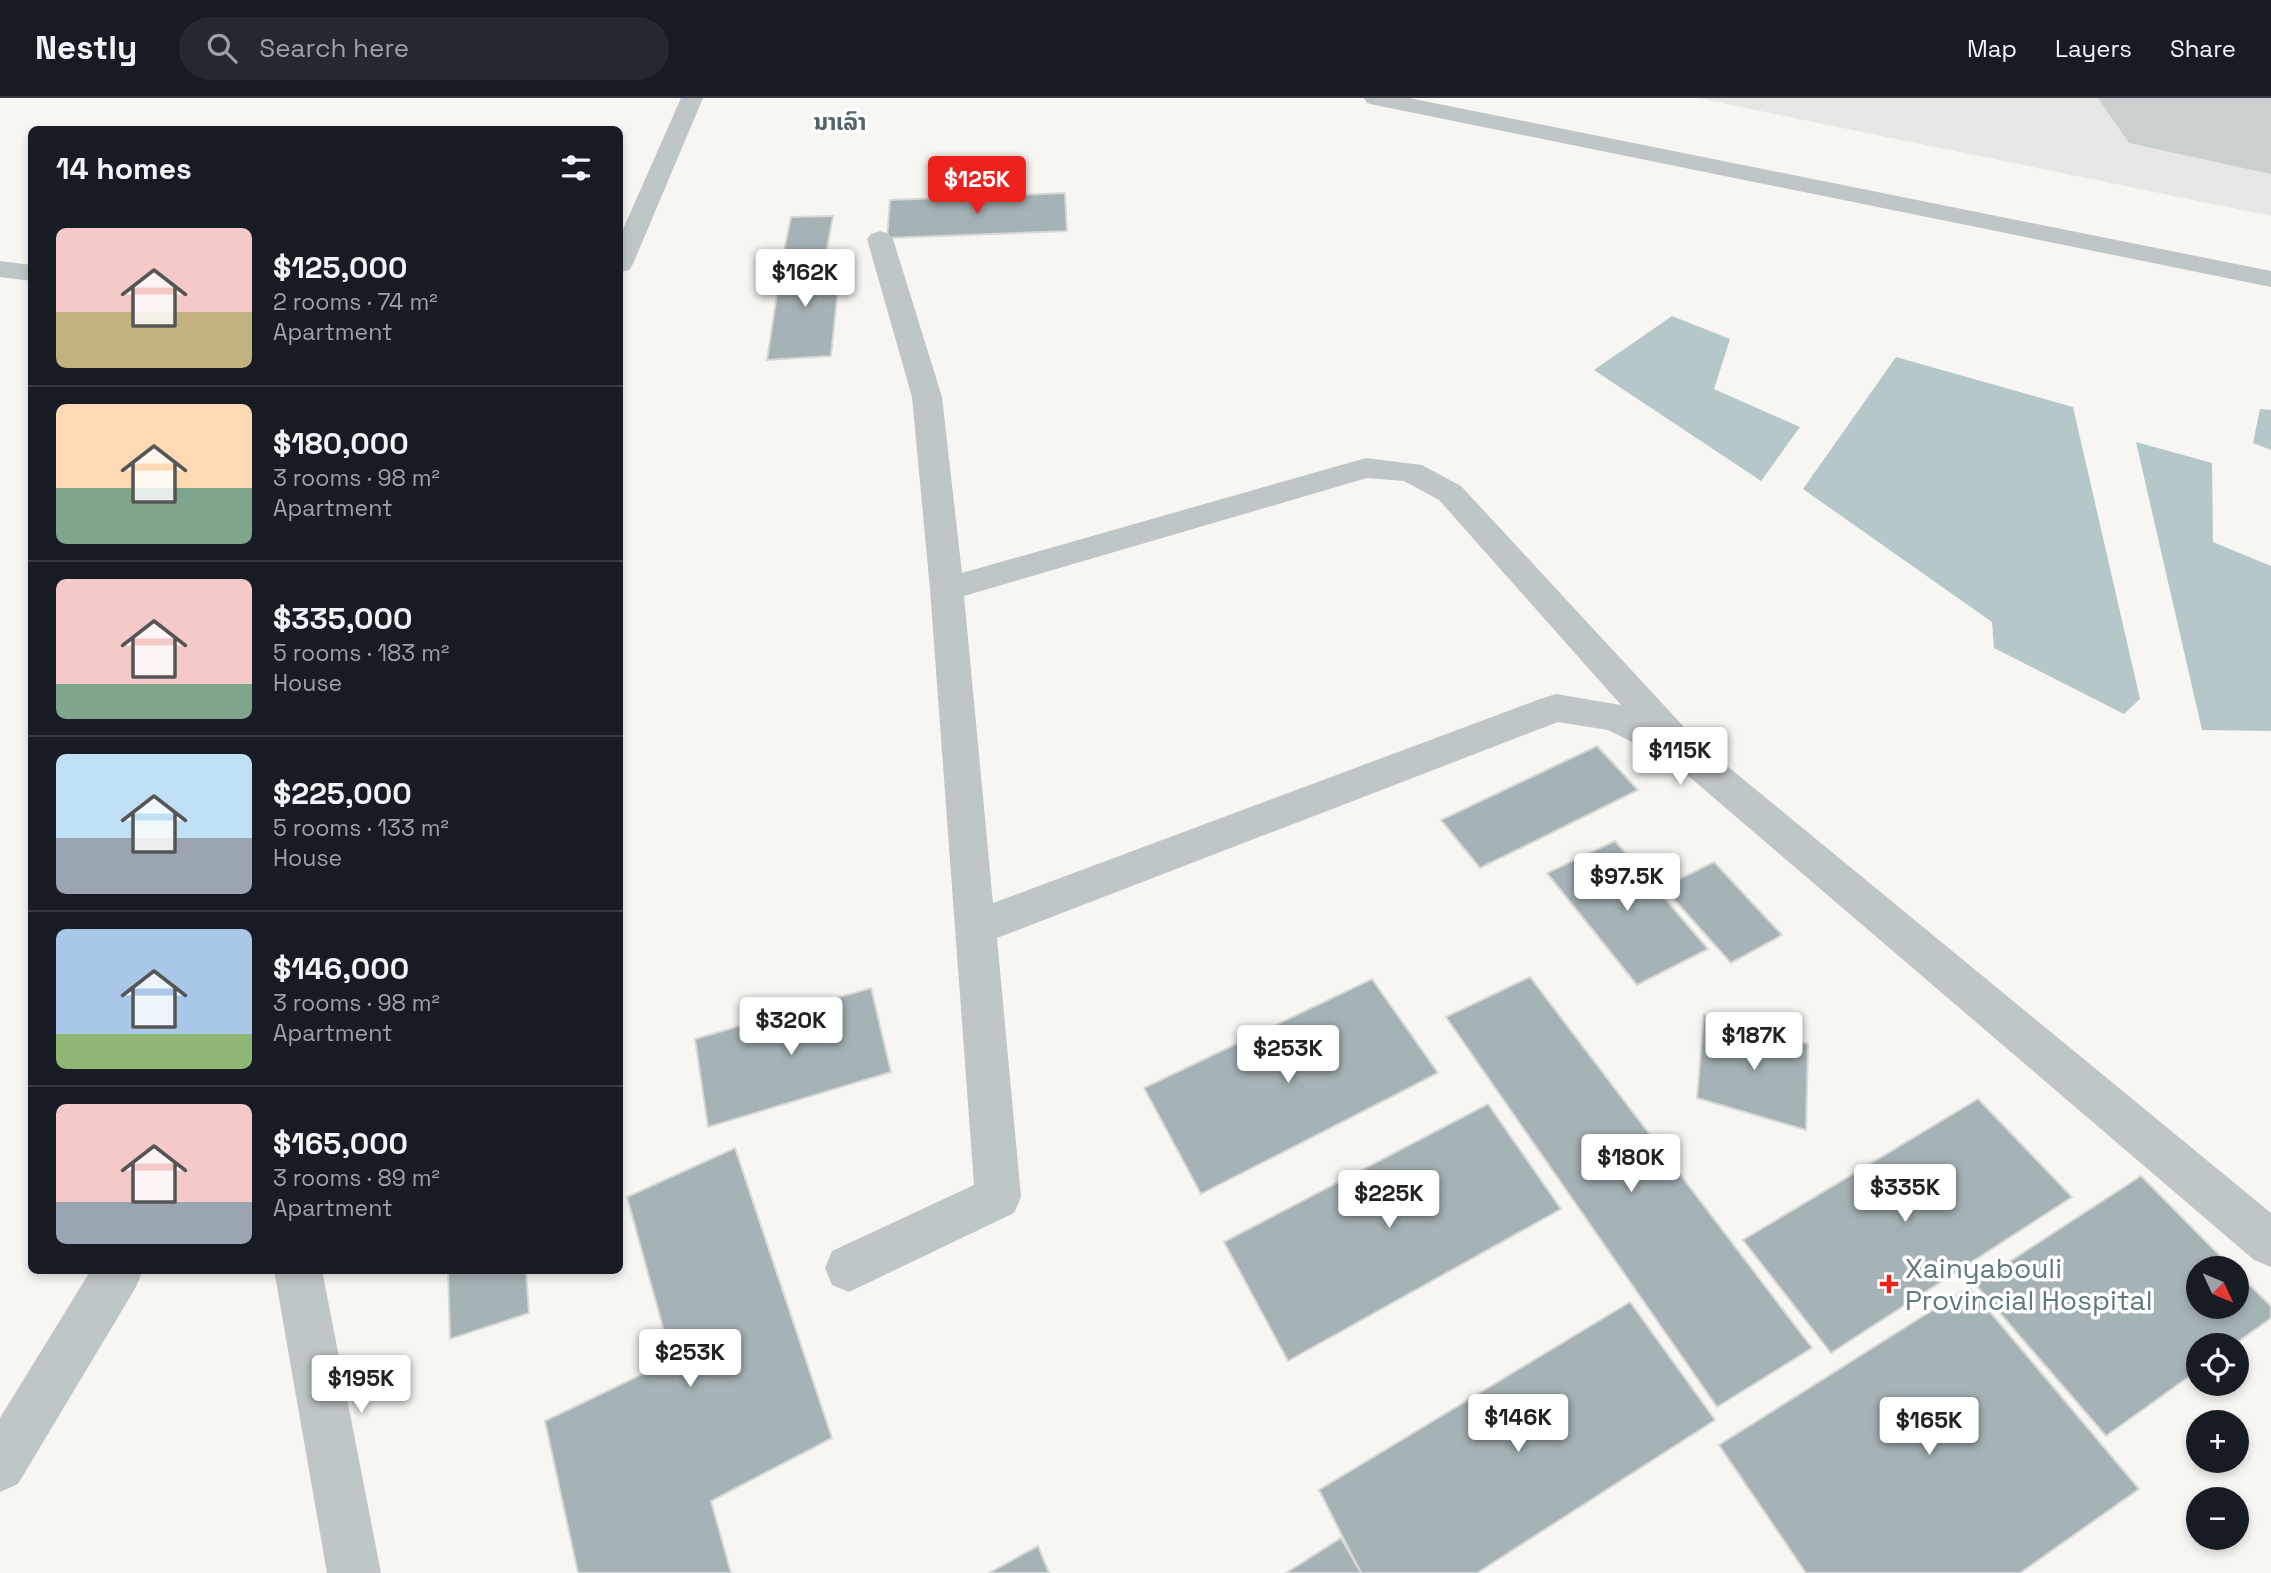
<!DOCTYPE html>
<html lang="en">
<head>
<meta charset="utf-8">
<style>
	:root { --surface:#171b24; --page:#242831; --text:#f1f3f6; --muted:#9ea1a6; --line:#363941; --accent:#ed221d }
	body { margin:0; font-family:"Space Grotesk","Noto Sans Lao",sans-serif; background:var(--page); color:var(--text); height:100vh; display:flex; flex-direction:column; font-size:26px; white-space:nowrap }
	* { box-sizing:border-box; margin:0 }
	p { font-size:23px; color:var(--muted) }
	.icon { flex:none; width:38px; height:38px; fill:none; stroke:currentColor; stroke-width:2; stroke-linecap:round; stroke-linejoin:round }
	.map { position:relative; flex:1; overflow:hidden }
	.drawer { position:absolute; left:28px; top:28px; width:595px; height:1148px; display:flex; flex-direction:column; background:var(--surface); border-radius:10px; box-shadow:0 4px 10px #0003 }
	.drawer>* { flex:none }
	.needle { width:46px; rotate:134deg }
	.tools { position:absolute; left:2186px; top:1158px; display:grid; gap:14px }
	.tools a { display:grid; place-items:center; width:63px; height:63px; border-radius:50%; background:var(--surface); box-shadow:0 4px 10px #0003; font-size:35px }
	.price { position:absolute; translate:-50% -60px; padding:0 16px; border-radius:7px; background:#fff; color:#222; font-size:23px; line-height:46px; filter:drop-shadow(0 2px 4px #0008) }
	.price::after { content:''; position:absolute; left:50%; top:42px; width:21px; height:16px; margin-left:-10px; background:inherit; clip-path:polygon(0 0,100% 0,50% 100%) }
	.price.on { background:var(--accent); color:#fff }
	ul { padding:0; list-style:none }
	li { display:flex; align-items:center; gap:21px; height:175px; padding:0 28px }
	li+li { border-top:2px solid var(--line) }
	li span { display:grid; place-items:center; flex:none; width:196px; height:140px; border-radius:10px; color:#555 }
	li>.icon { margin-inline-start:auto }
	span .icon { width:84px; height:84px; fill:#fffc; stroke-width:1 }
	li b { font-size:30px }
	h2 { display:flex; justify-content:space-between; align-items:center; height:84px; padding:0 28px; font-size:30px }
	header { display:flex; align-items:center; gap:42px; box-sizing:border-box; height:98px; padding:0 35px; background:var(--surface); border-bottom:2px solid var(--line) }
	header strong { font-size:33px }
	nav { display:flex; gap:38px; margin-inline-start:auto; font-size:24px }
	.search { width:490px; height:63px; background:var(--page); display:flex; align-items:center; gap:18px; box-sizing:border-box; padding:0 24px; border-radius:38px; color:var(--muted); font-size:26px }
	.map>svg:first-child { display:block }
</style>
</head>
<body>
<header>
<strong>Nestly</strong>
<div class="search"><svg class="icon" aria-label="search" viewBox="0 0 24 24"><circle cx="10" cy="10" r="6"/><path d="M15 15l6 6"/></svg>Search here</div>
<nav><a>Map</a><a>Layers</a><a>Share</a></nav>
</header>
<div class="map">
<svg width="2271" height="1475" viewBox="0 0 2271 1475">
	<rect width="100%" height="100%" fill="#f7f6f3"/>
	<path fill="#e7e8e6" d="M1697 0H2271V118Z"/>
	<g fill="#b5c7c9">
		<path d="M1672 218 1730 241 1714 291 1800 329 1761 383 1594 272Z"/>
		<path d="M1896 259 2073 309 2140 601 2124 616 1994 550 1992 524 1803 391Z"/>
		<path d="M2260 311 2271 312V352L2253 345Z"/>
		<path d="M2136 344 2212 365 2213 444 2271 468V633L2202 632Z"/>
	</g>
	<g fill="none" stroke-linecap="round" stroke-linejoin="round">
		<path fill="#cad0d0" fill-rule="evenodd" d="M2098 0H2271V76L2129 45Z"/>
	</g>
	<g fill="#a6b3b6" stroke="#d8d8d6" stroke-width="2">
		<path d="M1065 95 1067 133 887 140 890 102Z"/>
		<path d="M833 118 825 161 782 163 791 119Z"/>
		<path d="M841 160 831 258 767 262 782 163Z"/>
		<path d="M1597 648 1638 692 1480 770 1441 722Z"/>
		<path d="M1615 743 1708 851 1637 887 1547 775Z"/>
		<path d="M1714 764 1782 837 1731 865 1663 789Z"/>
		<path d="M1530 879 1812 1250 1717 1309 1446 919Z"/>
		<path d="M1372 881 1438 975 1201 1096 1144 990Z"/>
		<path d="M871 890 891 974 708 1029 695 941Z"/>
		<path d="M1704 917 1808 946 1806 1032 1697 1000Z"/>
		<path d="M1978 1001 2072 1099 1831 1255 1743 1142Z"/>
		<path d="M1488 1006 1561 1111 1288 1263 1224 1144Z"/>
		<path d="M735 1050 832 1340 711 1403 731 1475H578L545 1323 672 1262 627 1099Z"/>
		<path d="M2141 1078 2233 1171H2198V1209H2236V1174L2271 1208V1220L2232 1248H2198V1272L2106 1338 1975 1186Z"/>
		<path d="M448 1172H526L529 1215 450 1241Z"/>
		<path d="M1969 1189 2139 1391 2020 1475H1806L1719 1347Z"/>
		<path d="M1630 1204 1715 1322 1477 1475H1361L1319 1392Z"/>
		<path d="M1341 1440 1361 1475H1286Z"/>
		<path d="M1038 1448 1049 1475H989Z"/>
	</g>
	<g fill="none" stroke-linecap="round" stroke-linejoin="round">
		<g fill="#bfc6c8" fill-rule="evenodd">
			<path d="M681 0H703L633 166 629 172 620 174V138Z"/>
			<path d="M1364 0H1409L2271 173V189L1375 7 1367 5Z"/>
			<path d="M880 133 889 136 893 141 942 299 962 475 1366 360 1422 367 1461 388 1684 629 1689 639 1698 644 2271 1115V1169L2254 1162 1672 664 1608 632 1558 624 997 840 1021 1099 1014 1115 849 1194 832 1187 825 1170 832 1153 974 1087 930 491 912 299 867 141 871 136ZM1367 380 1404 383 1439 402 1621 607 1556 596 1543 600 993 805 964 498Z"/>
			<path d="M0 163 32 167V183L0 179Z"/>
			<path d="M91 1172H143L136 1189 18 1386 0 1394V1320Z"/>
			<path d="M274 1172H322L381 1475H327Z"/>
		</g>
	</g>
	<path fill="#ed221d" stroke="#fff" stroke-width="2.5" d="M1885.5 1175.5h7v7h7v7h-7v7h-7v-7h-7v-7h7z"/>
	<g text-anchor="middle" stroke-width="7" stroke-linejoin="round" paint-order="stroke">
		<g font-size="23" font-weight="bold" fill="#52656b" stroke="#fff">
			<text x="840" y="32">ນາເລົາ</text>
		</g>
		<g font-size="28" fill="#607980" stroke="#fff" text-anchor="start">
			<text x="1905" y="1180">Xainyabouli<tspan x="1905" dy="32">Provincial Hospital</tspan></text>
		</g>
	</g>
</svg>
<div class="tools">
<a><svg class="needle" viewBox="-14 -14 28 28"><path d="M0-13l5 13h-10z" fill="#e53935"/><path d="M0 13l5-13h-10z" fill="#9ea1a6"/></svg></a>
<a><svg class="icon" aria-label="locate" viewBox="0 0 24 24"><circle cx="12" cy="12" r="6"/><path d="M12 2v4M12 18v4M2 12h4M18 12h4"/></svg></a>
<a>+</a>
<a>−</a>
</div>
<b class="price on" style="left:977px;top:118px">$125K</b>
<b class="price" style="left:805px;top:211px">$162K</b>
<b class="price" style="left:1680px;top:689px">$115K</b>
<b class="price" style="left:1627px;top:815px">$97.5K</b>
<b class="price" style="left:791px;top:959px">$320K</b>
<b class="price" style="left:1754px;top:974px">$187K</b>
<b class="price" style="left:1288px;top:987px">$253K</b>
<b class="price" style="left:1631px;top:1096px">$180K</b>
<b class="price" style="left:1905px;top:1126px">$335K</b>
<b class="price" style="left:1389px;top:1132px">$225K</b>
<b class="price" style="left:690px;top:1291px">$253K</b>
<b class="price" style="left:361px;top:1317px">$195K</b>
<b class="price" style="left:1518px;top:1356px">$146K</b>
<b class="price" style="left:1929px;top:1359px">$165K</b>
<section class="drawer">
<h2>14 homes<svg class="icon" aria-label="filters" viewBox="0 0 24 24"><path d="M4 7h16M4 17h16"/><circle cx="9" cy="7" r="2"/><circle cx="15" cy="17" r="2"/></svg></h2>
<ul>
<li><span style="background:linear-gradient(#f6c9c9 60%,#c2b280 0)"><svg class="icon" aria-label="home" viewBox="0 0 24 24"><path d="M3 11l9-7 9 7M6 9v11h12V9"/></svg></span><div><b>$125,000</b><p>2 rooms · 74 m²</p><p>Apartment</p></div></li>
<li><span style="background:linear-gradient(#ffd9b3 60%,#7fa58c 0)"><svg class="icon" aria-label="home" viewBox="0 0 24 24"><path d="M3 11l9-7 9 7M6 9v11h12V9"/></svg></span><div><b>$180,000</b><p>3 rooms · 98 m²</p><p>Apartment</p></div></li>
<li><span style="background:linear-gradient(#f6c9c9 75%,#7fa58c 0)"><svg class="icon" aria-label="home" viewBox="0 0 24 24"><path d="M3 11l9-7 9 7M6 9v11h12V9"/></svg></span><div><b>$335,000</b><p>5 rooms · 183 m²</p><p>House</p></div></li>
<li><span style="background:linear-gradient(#bfe0f5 60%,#9aa5b1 0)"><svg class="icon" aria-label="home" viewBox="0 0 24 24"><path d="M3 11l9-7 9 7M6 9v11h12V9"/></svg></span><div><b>$225,000</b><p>5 rooms · 133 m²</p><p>House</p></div></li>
<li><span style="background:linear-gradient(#a9c7e8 75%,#8fb573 0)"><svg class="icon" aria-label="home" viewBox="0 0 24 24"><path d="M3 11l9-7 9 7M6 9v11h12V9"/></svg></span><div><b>$146,000</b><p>3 rooms · 98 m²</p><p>Apartment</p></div></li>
<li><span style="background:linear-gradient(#f6c9c9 70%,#9aa5b1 0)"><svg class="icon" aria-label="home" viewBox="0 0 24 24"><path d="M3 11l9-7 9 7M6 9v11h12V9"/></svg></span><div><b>$165,000</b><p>3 rooms · 89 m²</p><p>Apartment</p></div></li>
</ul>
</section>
</div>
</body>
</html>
